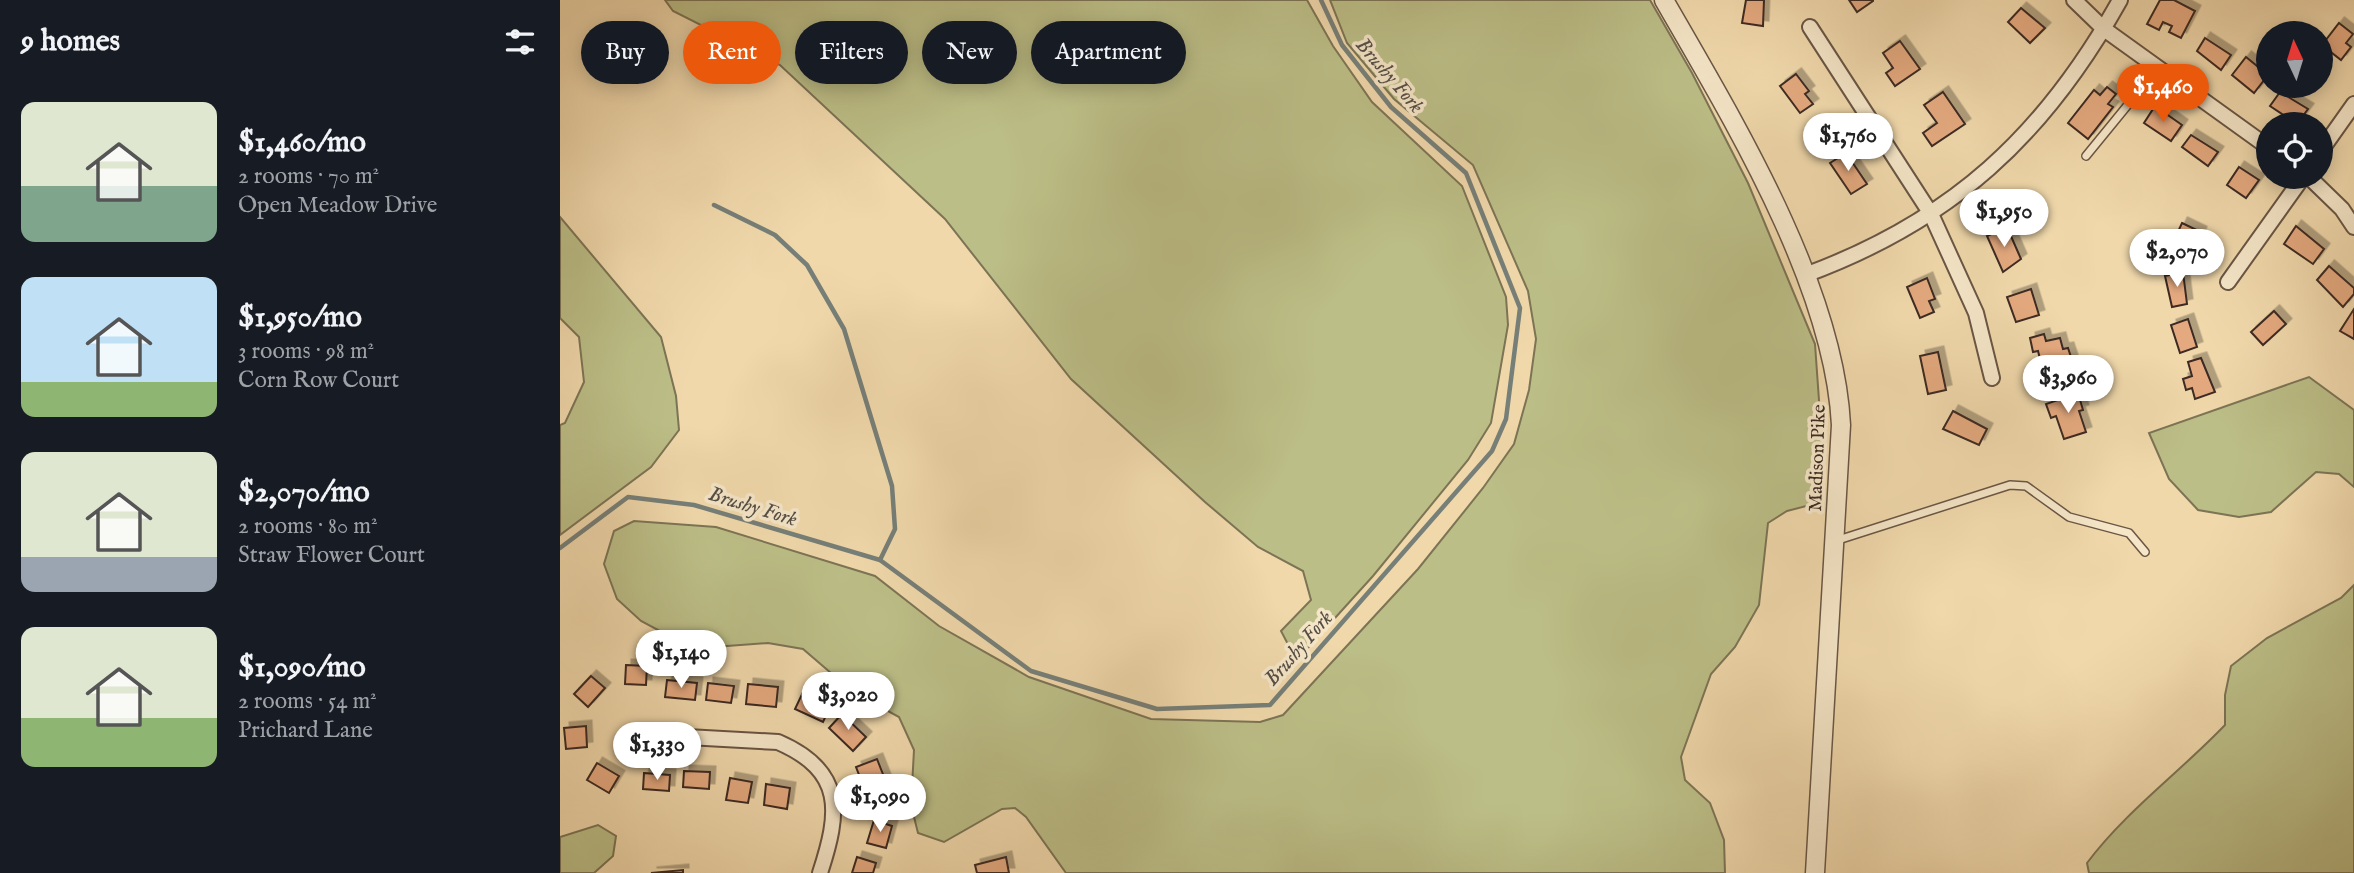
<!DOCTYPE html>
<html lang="en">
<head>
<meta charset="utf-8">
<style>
	:root { --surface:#171b24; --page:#20242c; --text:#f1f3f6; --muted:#9ea1a6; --accent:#ea580c }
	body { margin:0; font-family:"IM FELL English",serif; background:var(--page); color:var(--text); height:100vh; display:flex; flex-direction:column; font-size:26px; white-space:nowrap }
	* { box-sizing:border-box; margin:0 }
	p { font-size:23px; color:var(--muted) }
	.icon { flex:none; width:38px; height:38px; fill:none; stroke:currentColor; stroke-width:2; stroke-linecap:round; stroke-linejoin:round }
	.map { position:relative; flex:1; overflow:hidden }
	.sheet { display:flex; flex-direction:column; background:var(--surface); width:560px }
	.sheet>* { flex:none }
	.hud { position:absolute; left:21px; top:21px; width:665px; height:63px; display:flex; gap:14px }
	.needle { width:46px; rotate:356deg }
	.tools { position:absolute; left:1696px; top:21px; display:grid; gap:14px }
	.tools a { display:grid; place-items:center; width:77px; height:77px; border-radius:50%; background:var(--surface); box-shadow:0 4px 18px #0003; font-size:35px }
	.price { position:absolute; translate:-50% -60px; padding:0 16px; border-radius:24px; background:#fff; color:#222; font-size:23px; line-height:46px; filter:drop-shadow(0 2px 4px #0008) }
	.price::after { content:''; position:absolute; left:50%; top:42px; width:21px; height:16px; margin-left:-10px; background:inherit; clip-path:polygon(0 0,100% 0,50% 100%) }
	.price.selected { background:var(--accent); color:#fff }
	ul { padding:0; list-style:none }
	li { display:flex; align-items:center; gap:21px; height:175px; padding:0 21px }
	li span { display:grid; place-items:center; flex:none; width:196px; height:140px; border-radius:14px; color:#555 }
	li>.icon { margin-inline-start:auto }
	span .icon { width:84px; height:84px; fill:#fffc; stroke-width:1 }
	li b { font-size:30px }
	h2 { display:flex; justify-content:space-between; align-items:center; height:84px; padding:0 21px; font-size:30px }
	.chip { padding:0 24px; border-radius:32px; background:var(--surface); box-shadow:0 4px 18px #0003; font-size:24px; line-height:63px }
	.chip.selected { background:var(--accent); color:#fff }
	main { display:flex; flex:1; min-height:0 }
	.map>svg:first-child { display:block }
</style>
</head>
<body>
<main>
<section class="sheet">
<h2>9 homes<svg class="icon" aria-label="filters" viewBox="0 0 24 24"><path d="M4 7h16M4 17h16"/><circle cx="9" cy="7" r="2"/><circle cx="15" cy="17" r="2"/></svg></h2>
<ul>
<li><span style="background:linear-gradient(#dfe7d0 60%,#7fa58c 0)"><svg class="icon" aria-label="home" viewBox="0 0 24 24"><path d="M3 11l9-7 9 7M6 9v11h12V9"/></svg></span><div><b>$1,460/mo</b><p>2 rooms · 70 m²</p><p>Open Meadow Drive</p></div></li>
<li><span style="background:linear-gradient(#bfe0f5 75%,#8fb573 0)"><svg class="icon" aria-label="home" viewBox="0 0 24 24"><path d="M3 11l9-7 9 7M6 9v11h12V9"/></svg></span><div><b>$1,950/mo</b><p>3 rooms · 98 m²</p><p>Corn Row Court</p></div></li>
<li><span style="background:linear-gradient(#dfe7d0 75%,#9aa5b1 0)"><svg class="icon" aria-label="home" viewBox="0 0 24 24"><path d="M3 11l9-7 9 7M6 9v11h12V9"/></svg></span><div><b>$2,070/mo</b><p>2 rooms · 80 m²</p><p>Straw Flower Court</p></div></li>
<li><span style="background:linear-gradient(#dfe7d0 65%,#8fb573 0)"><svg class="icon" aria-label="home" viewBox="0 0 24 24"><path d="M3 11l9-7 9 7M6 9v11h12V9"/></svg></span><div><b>$1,090/mo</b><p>2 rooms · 54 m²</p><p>Prichard Lane</p></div></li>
</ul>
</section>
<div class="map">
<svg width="1794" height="873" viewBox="0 0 1794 873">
	<defs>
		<filter id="shadow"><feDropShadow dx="5.5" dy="-5.5" stdDeviation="0" flood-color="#0004"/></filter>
	</defs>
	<rect width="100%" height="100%" fill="#f0d8ab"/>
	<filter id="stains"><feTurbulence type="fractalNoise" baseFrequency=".00286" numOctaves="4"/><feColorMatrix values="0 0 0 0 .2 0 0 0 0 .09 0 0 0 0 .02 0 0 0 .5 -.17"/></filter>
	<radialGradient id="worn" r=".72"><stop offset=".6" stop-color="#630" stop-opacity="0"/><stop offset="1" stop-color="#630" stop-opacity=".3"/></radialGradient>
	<g fill="#bcbe87" stroke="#7c7455" stroke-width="2">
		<path d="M105 0H747L773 46 812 102 902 186 946 297 948 325 931 423 908 460 813 576 746 650 732 652 721 631 751 600 743 571 698 547 645 502 511 379 385 219 220 65 113 11Z"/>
		<path d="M770 0H1090L1132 73 1188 183 1255 344 1263 457 1258 503 1227 511 1208 523 1199 605 1175 647 1151 674 1121 757 1125 780 1150 803 1164 840 1165 873H506L466 817 455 808 442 809 384 842 358 833 351 805 354 750 339 717 293 692 243 649 208 643 167 646 111 637 81 621 57 599 44 564 54 531 74 521 156 527 315 576 379 626 469 677 591 719 700 722 723 715 858 569 923 488 954 444 969 390 976 339 968 291 913 165 834 99 787 43Z"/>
		<path d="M0 217 101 337 116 396 119 430 91 467 0 535V425L5 423 24 382 19 337 0 318Z"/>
		<path d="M1749 377 1794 410V487L1779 474 1756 472 1711 512 1679 517 1638 510 1609 479 1589 433Z"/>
		<path d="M1794 585V873H1529L1527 863C1566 811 1620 772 1665 725V695L1671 666 1707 638 1781 598Z"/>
		<path d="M38 825 56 836 53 856 34 873H0V837Z"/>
	</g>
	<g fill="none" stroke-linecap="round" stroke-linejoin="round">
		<g stroke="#767f78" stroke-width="4.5">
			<path d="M154 205 215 235 247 265 284 329 332 486 335 529 320 560"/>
			<path d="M0 548 68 497 134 505 320 560 471 671 597 709 710 705 932 451 946 419 960 308 906 173 831 107 782 45 761 0"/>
		</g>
	</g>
	<g fill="#e4a97f" stroke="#3c2a23" stroke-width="2" filter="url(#shadow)">
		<path d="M1186 0H1204L1203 26 1182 23Z"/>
		<path d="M1289 0H1313V1L1297 12Z"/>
		<path d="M1600 0H1614L1635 11 1621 38 1609 32 1612 26 1603 22 1599 30 1587 24Z"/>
		<path d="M1461 8 1485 28 1470 43 1448 22Z"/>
		<path d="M1779 23 1793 34 1786 43 1791 47 1781 60 1762 45Z"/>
		<path d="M1645 38 1671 55 1661 70 1637 51Z"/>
		<path d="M1340 41 1360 69 1335 86 1326 73 1333 68 1323 53Z"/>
		<path d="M1686 57 1708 75 1694 93 1672 75Z"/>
		<path d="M1236 74 1249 91 1245 94 1253 104 1240 113 1220 86Z"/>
		<path d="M1547 87 1556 94 1548 104 1553 107 1528 139 1508 123 1534 90 1540 95Z"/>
		<path d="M1383 92 1405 124 1372 146 1363 133 1377 123 1364 105Z"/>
		<path d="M1720 92 1748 109 1737 124 1710 106Z"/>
		<path d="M1595 106 1622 125 1611 141 1584 123Z"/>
		<path d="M1631 135 1658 152 1648 166 1622 147Z"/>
		<path d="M1286 153 1307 184 1291 194 1270 163Z"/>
		<path d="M1679 167 1699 180 1686 198 1667 185Z"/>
		<path d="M1622 223 1641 232 1633 259 1610 249Z"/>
		<path d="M1736 226 1764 249 1753 264 1724 244Z"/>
		<path d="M1447 227 1461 259 1443 272 1427 236Z"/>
		<path d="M1769 266 1794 288V294L1783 307 1757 280Z"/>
		<path d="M1623 272 1627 304 1612 307 1605 276Z"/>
		<path d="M1367 278 1375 299 1369 301 1374 312 1360 318 1347 287Z"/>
		<path d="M1471 289 1479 315 1456 322 1447 297Z"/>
		<path d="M1794 309V339L1780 331Z"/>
		<path d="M1714 311 1726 324 1703 345 1691 332Z"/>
		<path d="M1628 319 1637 347 1620 353 1611 325Z"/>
		<path d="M1484 334 1486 341 1500 338 1503 349 1508 348 1512 360 1482 367 1478 351 1473 352 1470 338Z"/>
		<path d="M1378 352 1386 390 1368 394 1360 356Z"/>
		<path d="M1641 358 1655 392 1635 399 1632 388 1626 390 1623 379 1632 376 1628 362Z"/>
		<path d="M1518 393 1523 410 1519 411 1526 432 1504 439 1496 416 1491 418 1486 404Z"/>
		<path d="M1393 411 1427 429 1419 445 1383 429Z"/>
		<path d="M66 665 87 666 86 685 65 684Z"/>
		<path d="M31 676 45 688 28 707 14 694Z"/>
		<path d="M107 680 137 683 135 700 105 697Z"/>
		<path d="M148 683 174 686 171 703 146 700Z"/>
		<path d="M188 684 218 687 216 707 186 704Z"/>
		<path d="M243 692 271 705 263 722 235 709Z"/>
		<path d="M282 714 306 737 293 751 269 728Z"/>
		<path d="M26 726 27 747 6 749 4 728Z"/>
		<path d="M317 759 326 782 305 790 296 767Z"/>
		<path d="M37 763 59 776 49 793 27 780Z"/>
		<path d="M124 771 150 772 149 789 123 787Z"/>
		<path d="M84 773 110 775 109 791 83 789Z"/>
		<path d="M170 778 192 782 188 803 166 800Z"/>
		<path d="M206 784 230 788 227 809 204 805Z"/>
		<path d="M314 820 332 826 326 848 307 843Z"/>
		<path d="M297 857 316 863 313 873H292Z"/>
		<path d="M446 857 449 873H417L415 865Z"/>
		<path d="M123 870V873H91Z"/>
	</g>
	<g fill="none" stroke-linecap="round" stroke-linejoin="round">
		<g stroke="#695645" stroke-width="10">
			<g id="service">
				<path d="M1526 156 1598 68"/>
				<path d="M1275 541 1450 485 1466 486 1509 517 1569 533 1585 552"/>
			</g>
		</g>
		<g stroke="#695645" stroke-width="18">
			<g id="minor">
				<path d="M1514 0 1544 29 1708 147"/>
				<path d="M1250 27 1371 214 1416 313 1432 378"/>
				<path d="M1760 152 1794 104"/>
				<path d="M1749 177 1782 209 1794 227"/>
				<path d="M1245 275C1392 221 1484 136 1560 0"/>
				<path d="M1668 282 1743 177"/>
				<path d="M73 734 218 742C285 771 280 812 260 873"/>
			</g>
		</g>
		<g stroke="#695645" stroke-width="21">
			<path id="tertiary" d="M1104 0C1173 120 1274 285 1281 425L1255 873"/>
		</g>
		<use href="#service" stroke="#f5e6c8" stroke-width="7"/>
		<use href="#minor" stroke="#f5e6c8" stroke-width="14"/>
		<use href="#tertiary" stroke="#f5e6c8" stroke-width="18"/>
	</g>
	<g text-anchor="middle" stroke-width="7" stroke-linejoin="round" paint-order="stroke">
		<g font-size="19" fill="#3c2a23" stroke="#f5e6c8">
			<text transform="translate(1256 458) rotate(-88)" y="7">Madison Pike</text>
		</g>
		<g font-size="21" font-style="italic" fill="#544e46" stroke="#f5e6c8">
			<text transform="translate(830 75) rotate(49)" y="7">Brushy Fork</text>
			<text transform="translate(193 506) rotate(17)" y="7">Brushy Fork</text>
			<text transform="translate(738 648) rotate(-49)" y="7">Brushy Fork</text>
		</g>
	</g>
	<rect width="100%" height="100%" filter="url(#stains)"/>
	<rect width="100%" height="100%" fill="url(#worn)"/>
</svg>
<div class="tools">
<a><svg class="needle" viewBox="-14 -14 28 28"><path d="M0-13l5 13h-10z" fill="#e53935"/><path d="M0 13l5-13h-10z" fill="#9ea1a6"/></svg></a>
<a><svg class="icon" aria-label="locate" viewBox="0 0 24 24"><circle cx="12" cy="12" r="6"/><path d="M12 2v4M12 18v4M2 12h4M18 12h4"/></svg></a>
</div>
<b class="price selected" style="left:1603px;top:124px">$1,460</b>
<b class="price" style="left:1288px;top:173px">$1,760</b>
<b class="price" style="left:1444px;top:249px">$1,950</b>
<b class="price" style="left:1617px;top:289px">$2,070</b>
<b class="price" style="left:1508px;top:415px">$3,960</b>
<b class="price" style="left:121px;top:690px">$1,140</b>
<b class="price" style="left:288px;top:732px">$3,020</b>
<b class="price" style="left:97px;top:782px">$1,330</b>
<b class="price" style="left:320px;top:834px">$1,090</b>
<div class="hud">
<a class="chip">Buy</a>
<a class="chip selected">Rent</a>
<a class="chip">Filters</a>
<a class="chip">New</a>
<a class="chip">Apartment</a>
</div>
</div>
</main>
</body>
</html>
